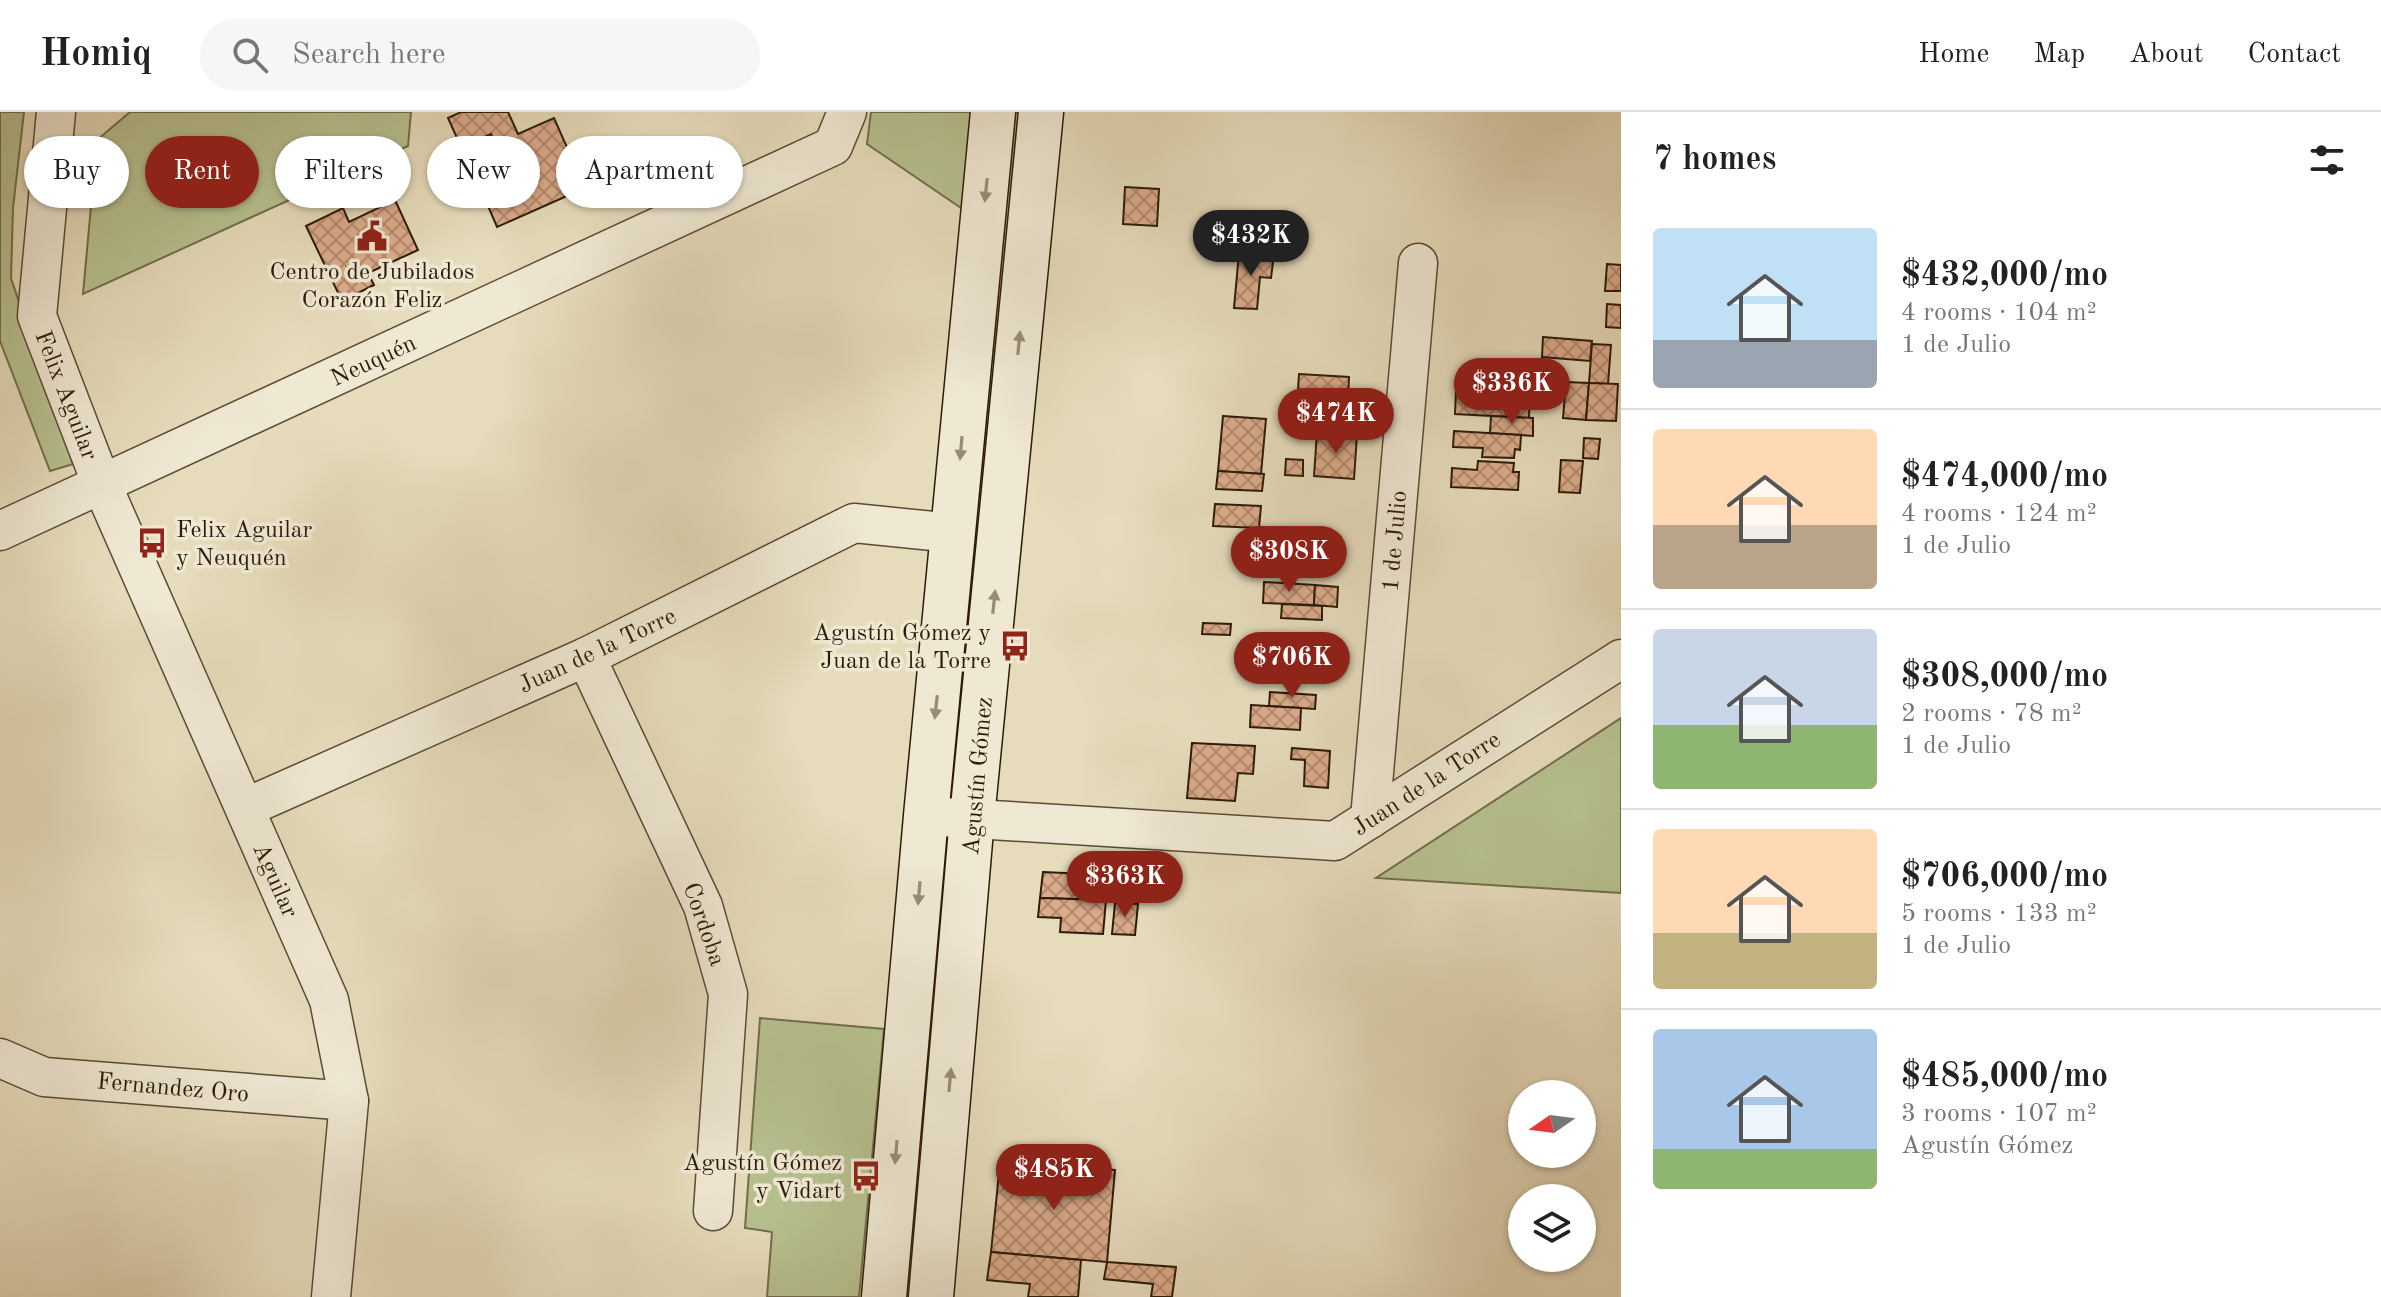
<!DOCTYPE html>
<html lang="en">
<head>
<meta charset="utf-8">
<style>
	:root { --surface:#fff; --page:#f6f6f6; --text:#222; --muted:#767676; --line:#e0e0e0; --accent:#8f2418 }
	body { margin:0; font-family:"Old Standard TT",serif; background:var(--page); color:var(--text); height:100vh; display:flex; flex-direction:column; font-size:30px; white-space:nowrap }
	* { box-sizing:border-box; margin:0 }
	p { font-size:26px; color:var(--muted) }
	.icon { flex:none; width:44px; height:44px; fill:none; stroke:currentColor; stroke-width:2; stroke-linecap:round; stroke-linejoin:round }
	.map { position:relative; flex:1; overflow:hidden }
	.sheet { display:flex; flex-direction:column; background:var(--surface); width:760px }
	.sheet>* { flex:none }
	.banner { position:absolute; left:24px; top:24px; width:760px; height:72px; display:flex; gap:16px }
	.needle { width:52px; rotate:256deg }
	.fabs { position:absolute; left:1508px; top:968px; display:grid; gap:16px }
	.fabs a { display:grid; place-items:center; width:88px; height:88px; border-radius:50%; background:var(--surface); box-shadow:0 2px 6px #0004; font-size:40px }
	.price { position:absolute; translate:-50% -68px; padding:0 18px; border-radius:28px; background:var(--accent); color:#fff; font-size:26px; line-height:52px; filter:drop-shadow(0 2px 4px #0008) }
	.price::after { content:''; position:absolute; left:50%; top:48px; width:24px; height:18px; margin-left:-12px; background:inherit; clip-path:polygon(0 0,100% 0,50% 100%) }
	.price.active { background:#222; color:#fff }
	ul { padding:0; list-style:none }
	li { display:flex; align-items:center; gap:24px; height:200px; padding:0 32px }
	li+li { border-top:2px solid var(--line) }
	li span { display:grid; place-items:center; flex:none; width:224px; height:160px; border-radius:8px; color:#555 }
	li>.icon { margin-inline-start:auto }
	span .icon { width:96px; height:96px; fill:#fffc; stroke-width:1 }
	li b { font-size:34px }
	h2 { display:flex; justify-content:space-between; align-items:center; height:96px; padding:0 32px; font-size:34px }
	.chip { padding:0 28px; border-radius:36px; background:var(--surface); box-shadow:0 2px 6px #0004; font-size:28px; line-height:72px }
	.chip.active { background:var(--accent); color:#fff }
	header { display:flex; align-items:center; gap:48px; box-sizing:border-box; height:112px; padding:0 40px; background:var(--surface); border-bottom:2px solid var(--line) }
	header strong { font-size:38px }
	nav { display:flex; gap:44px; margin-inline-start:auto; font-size:28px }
	.search { width:560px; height:72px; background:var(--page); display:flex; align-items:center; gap:20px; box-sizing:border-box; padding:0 28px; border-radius:44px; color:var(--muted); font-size:30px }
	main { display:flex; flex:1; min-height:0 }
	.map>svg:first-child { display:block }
</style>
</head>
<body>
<header>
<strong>Homiq</strong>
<div class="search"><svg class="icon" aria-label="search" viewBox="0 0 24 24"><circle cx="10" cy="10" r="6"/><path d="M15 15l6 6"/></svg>Search here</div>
<nav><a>Home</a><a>Map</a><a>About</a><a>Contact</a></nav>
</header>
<main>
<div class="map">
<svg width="1621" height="1185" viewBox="0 0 1621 1185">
	<defs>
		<pattern id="grass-dots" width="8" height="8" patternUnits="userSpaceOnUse" patternTransform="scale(2)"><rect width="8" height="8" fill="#b7c08f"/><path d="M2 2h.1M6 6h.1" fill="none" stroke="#9ea47a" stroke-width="1.8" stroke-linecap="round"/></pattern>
		<pattern id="building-cross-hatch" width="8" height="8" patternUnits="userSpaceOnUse" patternTransform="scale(2)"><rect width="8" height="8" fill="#dbab8a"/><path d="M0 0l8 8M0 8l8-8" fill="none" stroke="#b28a6f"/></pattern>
	</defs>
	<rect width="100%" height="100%" fill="#e6dbbb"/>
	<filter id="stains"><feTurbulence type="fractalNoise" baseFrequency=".0025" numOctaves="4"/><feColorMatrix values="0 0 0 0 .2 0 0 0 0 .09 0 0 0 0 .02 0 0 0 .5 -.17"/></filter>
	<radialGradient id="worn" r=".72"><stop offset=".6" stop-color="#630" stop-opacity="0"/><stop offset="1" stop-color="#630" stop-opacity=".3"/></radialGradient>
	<g fill="url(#grass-dots)" stroke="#726e4c" stroke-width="2">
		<path d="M1013 0H1022L957 651H955L967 532 964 516Z"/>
		<path d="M942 761H945L910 1185H902Z"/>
	</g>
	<g fill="#b7c08f" stroke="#726e4c" stroke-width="2">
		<path d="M0 0H24L13 96 11 166 73 352 50 359 0 229Z"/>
		<path d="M130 0H411L408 34 83 182 97 28Z"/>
		<path d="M871 0H973L964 98 867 32Z"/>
		<path d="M1621 606V781L1376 766Z"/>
		<path d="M760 906 884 917 859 1185H767L772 1120 745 1116Z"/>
	</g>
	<g fill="url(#building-cross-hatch)" stroke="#2d1b08" stroke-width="2">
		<path d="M461 0H508L518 22 554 6 585 76 497 115 470 52 498 39 491 22 461 35 448 6Z"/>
		<path d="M1125 75 1159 77 1157 114 1123 112Z"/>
		<path d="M395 88 418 138 368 161 374 173 342 189 306 114 343 96 349 110Z"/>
		<path d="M1239 141 1274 142 1271 166 1260 165 1257 197 1234 196Z"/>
		<path d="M1607 152 1621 153V179H1605Z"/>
		<path d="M1607 192 1621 193V216L1606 215Z"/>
		<path d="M1543 225 1592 229 1590 249 1542 245Z"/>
		<path d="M1592 232 1611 233 1608 272 1589 271Z"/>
		<path d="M1299 262 1349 265 1347 312 1296 309Z"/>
		<path d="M1566 270 1589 271 1586 308 1563 306Z"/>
		<path d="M1589 271 1618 272 1616 309 1586 308Z"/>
		<path d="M1456 279 1530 282 1529 306 1455 302Z"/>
		<path d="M1223 304 1266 307 1261 362 1218 359Z"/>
		<path d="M1491 304 1533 306V324L1490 321Z"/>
		<path d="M1454 319 1521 323 1520 338 1515 337 1514 346 1482 345 1483 336 1453 335Z"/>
		<path d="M1317 320 1357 323 1354 367 1314 364Z"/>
		<path d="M1584 326 1600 327 1598 347 1583 346Z"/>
		<path d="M1286 347 1303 348V364L1285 363Z"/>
		<path d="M1561 348 1583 349 1580 381 1559 380Z"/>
		<path d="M1478 349 1514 351 1513 360H1519L1518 378 1451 375 1452 356 1477 358Z"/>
		<path d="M1218 359 1264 362 1262 379 1216 377Z"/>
		<path d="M1215 392 1261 394 1259 416 1213 414Z"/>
		<path d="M1264 470 1315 473 1314 493 1263 491Z"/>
		<path d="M1315 473 1338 475 1337 495 1314 493Z"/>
		<path d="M1282 492 1322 494V508L1281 506Z"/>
		<path d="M1203 511 1231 512 1230 523 1202 522Z"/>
		<path d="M1270 580 1316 583 1315 597 1269 594Z"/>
		<path d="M1251 593 1301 596 1300 618 1250 615Z"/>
		<path d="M1192 631 1255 634 1253 662 1238 661 1235 689 1187 686Z"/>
		<path d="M1292 636 1330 639 1328 676 1304 674 1305 648 1291 647Z"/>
		<path d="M1043 760 1108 763 1106 788 1040 786Z"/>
		<path d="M1040 786 1106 788 1103 822 1060 820 1061 806 1038 805Z"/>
		<path d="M1115 791 1138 792 1135 823 1112 822Z"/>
		<path d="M1000 1051 1115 1058 1107 1150 991 1140Z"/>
		<path d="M991 1140 1081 1148 1078 1185H1028L1030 1172 987 1168Z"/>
		<path d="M1107 1150 1176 1155 1172 1185H1151L1153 1172 1104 1167Z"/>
	</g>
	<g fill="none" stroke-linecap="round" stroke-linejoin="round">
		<g stroke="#5b4b35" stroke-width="41">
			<g id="street">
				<path d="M56 0 37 204 102 373 329 888 349 989 331 1185"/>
				<path d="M0 419 833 34 847 0"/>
				<path d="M586 545 703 794 728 882 713 1099"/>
				<path d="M245 696 586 545 854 411 953 421"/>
				<path d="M942 705 1335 729 1621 547"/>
				<path d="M1370 707 1418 151"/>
				<path d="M0 946 44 965 349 989"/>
			</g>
		</g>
		<g stroke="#2d1b08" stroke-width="47">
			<g id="secondary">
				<path d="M884 1185 926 704 993 0"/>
				<path d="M931 1185 972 706 1041 0"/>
			</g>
		</g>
		<use href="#street" stroke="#efe8d3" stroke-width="38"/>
		<use href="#secondary" stroke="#efe8d3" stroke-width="44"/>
	</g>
	<defs><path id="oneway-solid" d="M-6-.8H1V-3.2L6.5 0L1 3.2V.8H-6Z" transform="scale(2)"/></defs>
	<g fill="#988c78">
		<use href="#oneway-solid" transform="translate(986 78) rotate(96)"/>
		<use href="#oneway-solid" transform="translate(1019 231) rotate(-84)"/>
		<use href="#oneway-solid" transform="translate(961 336) rotate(95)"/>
		<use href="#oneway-solid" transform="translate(994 490) rotate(-84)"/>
		<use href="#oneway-solid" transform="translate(936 595) rotate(96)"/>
		<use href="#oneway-solid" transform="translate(919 781) rotate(95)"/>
		<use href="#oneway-solid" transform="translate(950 968) rotate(-85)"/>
		<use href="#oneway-solid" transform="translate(896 1040) rotate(95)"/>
	</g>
	<defs>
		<g id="civic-bare" transform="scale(2.4)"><path d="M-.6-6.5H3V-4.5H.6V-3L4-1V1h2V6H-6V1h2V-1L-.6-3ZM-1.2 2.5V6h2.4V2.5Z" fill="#8f2418" stroke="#efe8d3" stroke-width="2.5" paint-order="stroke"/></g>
		<g id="bus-bare" transform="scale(2.4)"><path d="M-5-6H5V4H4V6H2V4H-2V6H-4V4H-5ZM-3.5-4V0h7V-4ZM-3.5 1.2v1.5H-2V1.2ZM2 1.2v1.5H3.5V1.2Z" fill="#8f2418" stroke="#efe8d3" stroke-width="2.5" paint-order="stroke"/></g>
	</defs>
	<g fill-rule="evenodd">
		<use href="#civic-bare" x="372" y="124"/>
		<use href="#bus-bare" x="152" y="431"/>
		<use href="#bus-bare" x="1015" y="534"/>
		<use href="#bus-bare" x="866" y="1064"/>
	</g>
	<g text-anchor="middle" stroke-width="7" stroke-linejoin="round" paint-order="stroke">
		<g font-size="24" fill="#2d1b08" stroke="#efe8d3" text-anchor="end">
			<text x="372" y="167" text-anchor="middle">Centro de Jubilados<tspan x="372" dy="28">Corazón Feliz</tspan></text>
			<text x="176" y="425" text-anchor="start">Felix Aguilar<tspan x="176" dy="28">y Neuquén</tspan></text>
			<text x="991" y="528">Agustín Gómez y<tspan x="991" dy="28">Juan de la Torre</tspan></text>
			<text x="842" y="1058">Agustín Gómez<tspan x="842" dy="28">y Vidart</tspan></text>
		</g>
		<g font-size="24" fill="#2d1b08" stroke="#efe8d3">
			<text transform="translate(373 248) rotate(-25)" y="8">Neuquén</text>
			<text transform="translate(67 283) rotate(69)" y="8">Felix Aguilar</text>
			<text transform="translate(1394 429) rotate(-85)" y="8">1 de Julio</text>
			<text transform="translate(597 538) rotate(-25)" y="8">Juan de la Torre</text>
			<text transform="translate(977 664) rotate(-85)" y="8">Agustín Gómez</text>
			<text transform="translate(1426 671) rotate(-33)" y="8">Juan de la Torre</text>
			<text transform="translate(276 768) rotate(66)" y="8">Aguilar</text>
			<text transform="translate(705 812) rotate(71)" y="8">Cordoba</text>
			<text transform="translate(173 975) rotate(5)" y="8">Fernandez Oro</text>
		</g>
	</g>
	<rect width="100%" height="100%" filter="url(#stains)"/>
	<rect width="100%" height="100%" fill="url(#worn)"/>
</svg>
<div class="fabs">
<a><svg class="needle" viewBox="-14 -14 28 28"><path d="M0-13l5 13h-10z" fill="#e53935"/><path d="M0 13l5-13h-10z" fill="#767676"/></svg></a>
<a><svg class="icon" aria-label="layers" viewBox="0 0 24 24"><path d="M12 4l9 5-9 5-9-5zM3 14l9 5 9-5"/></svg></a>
</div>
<b class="price active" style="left:1251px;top:166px">$432K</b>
<b class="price" style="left:1512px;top:314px">$336K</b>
<b class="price" style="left:1336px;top:344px">$474K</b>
<b class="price" style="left:1289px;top:482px">$308K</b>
<b class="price" style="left:1292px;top:588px">$706K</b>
<b class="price" style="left:1125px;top:807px">$363K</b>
<b class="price" style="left:1054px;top:1100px">$485K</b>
<div class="banner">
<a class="chip">Buy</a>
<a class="chip active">Rent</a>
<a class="chip">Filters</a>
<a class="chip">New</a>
<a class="chip">Apartment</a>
</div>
</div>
<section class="sheet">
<h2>7 homes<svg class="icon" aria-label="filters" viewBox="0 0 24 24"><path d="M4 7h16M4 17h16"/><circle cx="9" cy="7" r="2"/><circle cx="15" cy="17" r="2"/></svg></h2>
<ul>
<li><span style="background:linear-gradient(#bfe0f5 70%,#9aa5b1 0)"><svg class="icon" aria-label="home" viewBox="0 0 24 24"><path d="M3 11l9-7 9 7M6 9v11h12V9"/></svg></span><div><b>$432,000/mo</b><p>4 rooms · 104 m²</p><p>1 de Julio</p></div></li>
<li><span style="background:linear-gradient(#ffd9b3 60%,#b9a48a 0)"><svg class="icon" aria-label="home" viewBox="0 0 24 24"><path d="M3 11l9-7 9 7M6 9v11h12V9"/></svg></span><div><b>$474,000/mo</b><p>4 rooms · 124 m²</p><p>1 de Julio</p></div></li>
<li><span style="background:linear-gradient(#c9d6e8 60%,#8fb573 0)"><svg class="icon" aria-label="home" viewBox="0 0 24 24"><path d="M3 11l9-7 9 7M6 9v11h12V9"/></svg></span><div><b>$308,000/mo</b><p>2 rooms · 78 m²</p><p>1 de Julio</p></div></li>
<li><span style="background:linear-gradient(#ffd9b3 65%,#c2b280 0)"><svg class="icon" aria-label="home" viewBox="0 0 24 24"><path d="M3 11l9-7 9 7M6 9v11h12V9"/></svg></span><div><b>$706,000/mo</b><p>5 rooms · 133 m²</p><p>1 de Julio</p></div></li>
<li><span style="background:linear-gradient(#a9c7e8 75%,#8fb573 0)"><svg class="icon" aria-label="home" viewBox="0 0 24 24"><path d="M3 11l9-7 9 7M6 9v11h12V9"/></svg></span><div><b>$485,000/mo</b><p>3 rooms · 107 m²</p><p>Agustín Gómez</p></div></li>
</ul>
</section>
</main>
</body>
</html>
